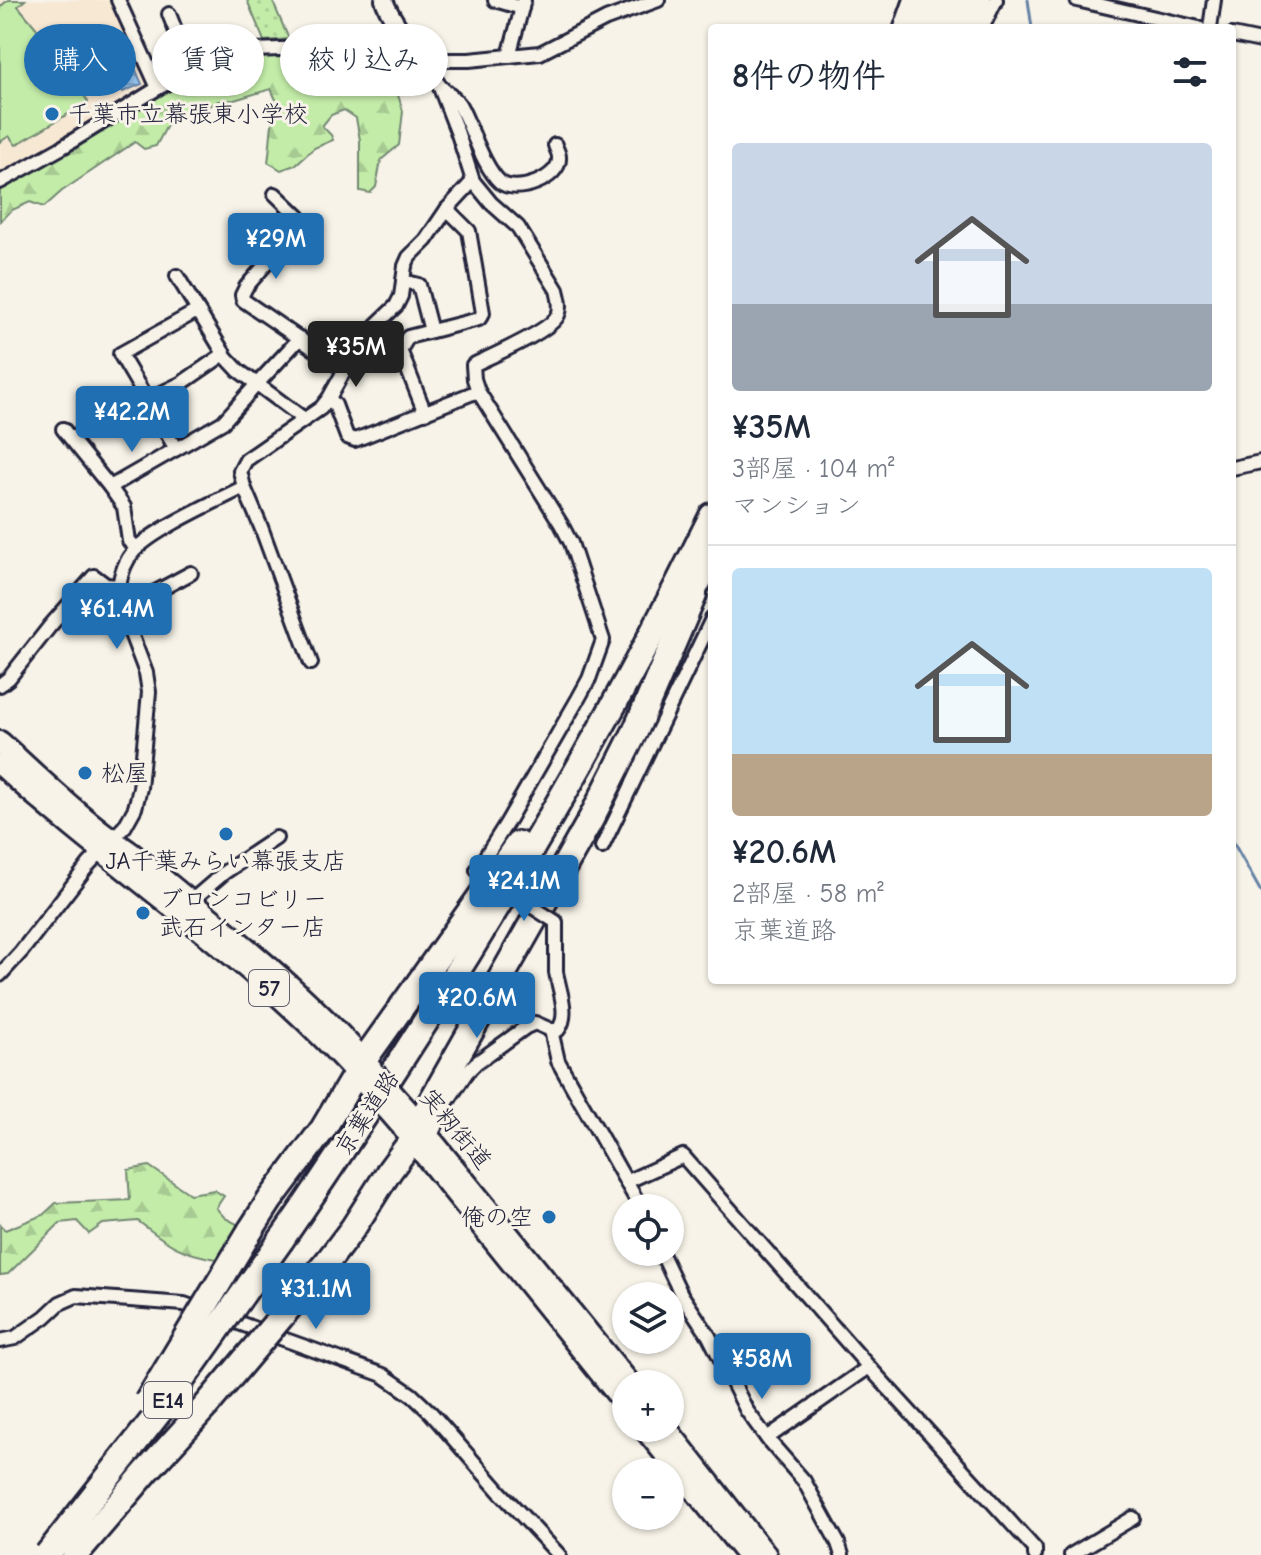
<!DOCTYPE html>
<html lang="ja">
<head>
<meta charset="utf-8">
<style>
	:root { --surface:#fff; --page:#f6f6f7; --text:#1f2937; --muted:#747a83; --line:#e0e1e3; --accent:#1f6fb2 }
	body { margin:0; font-family:"Comic Neue","Klee One",sans-serif; background:var(--page); color:var(--text); height:100vh; display:flex; flex-direction:column; font-size:30px; white-space:nowrap }
	* { box-sizing:border-box; margin:0 }
	p { font-size:26px; color:var(--muted) }
	.icon { flex:none; width:44px; height:44px; fill:none; stroke:currentColor; stroke-width:2; stroke-linecap:round; stroke-linejoin:round }
	.map { position:relative; flex:1; overflow:hidden }
	.details { position:absolute; left:708px; top:24px; width:528px; height:960px; display:flex; flex-direction:column; background:var(--surface); border-radius:8px; box-shadow:0 2px 6px #0004 }
	.details>* { flex:none }
	.guide { position:absolute; left:24px; top:24px; width:564px; height:72px; display:flex; gap:16px }
	.fabs { position:absolute; left:612px; top:1194px; display:grid; gap:16px }
	.fabs a { display:grid; place-items:center; width:72px; height:72px; border-radius:50%; background:var(--surface); box-shadow:0 2px 6px #0004; font-size:40px }
	.price { position:absolute; translate:-50% -68px; padding:0 18px; border-radius:8px; background:var(--accent); color:#fff; font-size:26px; line-height:52px; filter:drop-shadow(0 2px 4px #0008) }
	.price::after { content:''; position:absolute; left:50%; top:48px; width:24px; height:18px; margin-left:-12px; background:inherit; clip-path:polygon(0 0,100% 0,50% 100%) }
	.price.current { background:#222; color:#fff }
	ul { padding:0; list-style:none }
	li { display:grid; align-content:center; gap:16px; height:424px; padding:0 24px }
	li+li { border-top:2px solid var(--line) }
	li span { display:grid; place-items:center; height:248px; border-radius:8px; color:#555 }
	li>.icon { margin-inline-start:auto }
	span .icon { width:144px; height:144px; fill:#fffc; stroke-width:1 }
	li b { font-size:34px }
	h2 { display:flex; justify-content:space-between; align-items:center; height:96px; padding:0 24px; font-size:34px }
	.tag { padding:0 28px; border-radius:36px; background:var(--surface); box-shadow:0 2px 6px #0004; font-size:28px; line-height:72px }
	.tag.current { background:var(--accent); color:#fff }
	.map>svg:first-child { display:block }
</style>
</head>
<body>
<div class="map">
<svg width="1261" height="1555" viewBox="0 0 1261 1555">
	<defs>
		<pattern id="grass-dots" width="8" height="8" patternUnits="userSpaceOnUse" patternTransform="scale(2)"><rect width="8" height="8" fill="#c3eca8"/><path d="M2 2h.1M6 6h.1" fill="none" stroke="#a7ca92" stroke-width="1.8" stroke-linecap="round"/></pattern>
		<pattern id="forest-firs" width="22" height="20" patternUnits="userSpaceOnUse" patternTransform="scale(2)"><rect width="22" height="20" fill="#c3eca8"/><path d="M5 1l3.5 6h-7zM16 11l3.5 6h-7z" fill="#a7ca92"/></pattern>
		<pattern id="water-rules" width="6" height="5" patternUnits="userSpaceOnUse" patternTransform="scale(2)"><rect width="6" height="5" fill="#92c2ed"/><path d="M0 2.5h6" fill="none" stroke="#7ea6cc"/></pattern>
	</defs>
	<rect width="100%" height="100%" fill="#f7f3e8"/>
	<filter id="ink" filterUnits="userSpaceOnUse"><feTurbulence type="fractalNoise" baseFrequency=".0125" numOctaves="2"/><feDisplacementMap in="SourceGraphic" scale="16" xChannelSelector="R" yChannelSelector="G"/><feConvolveMatrix kernelMatrix="1 2 1 2 8 2 1 2 1" color-interpolation-filters="sRGB"/></filter>
	<g filter="url(#ink)">
		<path fill="#f7e8d4" d="M0 0H112L125 25 150 85 59 142 0 174Z"/>
		<path fill="url(#grass-dots)" stroke="#728772" stroke-width="2" d="M247 0H272L289 39 264 41Z"/>
		<g fill="url(#forest-firs)" stroke="#728772" stroke-width="2">
			<path d="M267 43C287 43 310 39 325 53L327 76 345 73 346 60 349 52H363L389 66 403 111 399 145 381 160 376 187 370 193 360 191V140L356 118 344 110 331 115 322 126 331 135 333 140 314 148 295 165 281 170 268 162C271 145 270 118 278 104L271 89 234 100 218 101 201 111H184L170 120 156 146 144 149 135 142 62 191 44 207 30 202 12 210 0 221V185L236 50Z"/>
			<path d="M149 1166 190 1194 214 1190 224 1196 216 1208 225 1218 243 1227 217 1259C180 1254 167 1243 138 1221L103 1224 89 1234 77 1221 60 1223 8 1274 0 1275V1225L5 1230 43 1215 56 1203 130 1200 128 1170Z"/>
		</g>
		<path fill="#c3eca8" stroke="#728772" stroke-width="2" d="M8 0H25L18 6 63 60 88 102 16 145 9 136 0 142V7Z"/>
		<path fill="url(#water-rules)" stroke="#6582a6" stroke-width="2" d="M126 47 142 84 123 92 107 55Z"/>
		<g fill="none" stroke-linecap="round" stroke-linejoin="round">
			<g stroke="#6582a6" stroke-width="3">
				<path d="M1028 0 1032 28"/>
				<path d="M1232 840 1261 892"/>
			</g>
			<g stroke="#22223b" stroke-width="18">
				<g id="minor">
					<path d="M118 0 158 88"/>
					<path d="M495 0 522 8"/>
					<path d="M1077 0 1199 28"/>
					<path d="M169 14 192 72"/>
					<path d="M982 28 996 0"/>
					<path d="M1210 28 1214 0"/>
					<path d="M1232 35 1261 41"/>
					<path d="M509 56 524 0"/>
					<path d="M426 60C430 68 434 80 441 87 447 93 454 97 459 104 471 125 483 167 500 182 515 195 561 179 559 157 559 153 556 149 555 145"/>
					<path d="M439 85 458 134 473 181 491 203 518 227 557 290C559 298 562 307 558 315 551 331 491 356 473 365L474 379 478 391 561 524 571 543 603 640 589 679 578 699 506 824 477 870 486 877"/>
					<path d="M0 182 61 148 158 88 212 61 255 50 331 47 437 60H469L540 53 606 19 658 0"/>
					<path d="M275 194 299 217 298 227 246 287 242 295 243 300 345 370"/>
					<path d="M403 281 419 285 431 331"/>
					<path d="M376 325 396 306 401 296 405 266 409 257 426 240 447 209 473 181"/>
					<path d="M300 338 257 384 304 419"/>
					<path d="M329 398 349 362"/>
					<path d="M147 400 182 383 224 354"/>
					<path d="M425 413 400 350 408 337 479 319 483 313 469 231 447 209"/>
					<path d="M63 429 110 487"/>
					<path d="M176 449 120 354 197 311"/>
					<path d="M1232 468 1261 462"/>
					<path d="M137 548 129 541 124 507 110 487 223 422 257 384 239 371 226 357 177 276"/>
					<path d="M119 586C121 573 125 561 134 551 154 529 215 502 244 487"/>
					<path d="M122 610 191 573"/>
					<path d="M311 663 261 527 244 487 240 471 246 460 321 408 329 398 335 405 347 437 355 440 478 391"/>
					<path d="M0 685 9 678 50 626 94 576 106 585 119 586 122 610 146 673 149 692 140 788 135 808 125 826 89 864 21 952 0 975"/>
					<path d="M602 847 712 619"/>
					<path d="M190 902 225 872 276 838"/>
					<path d="M551 1030 558 1061 641 1208"/>
					<path d="M430 1138 447 1102 467 1072 476 1063 526 1027 535 1023 551 1030H558C570 1015 559 990 556 972"/>
					<path d="M626 1182 683 1156 869 1367 1035 1549V1555"/>
					<path d="M661 1252 681 1294 709 1336 747 1411 769 1441 804 1481 838 1543 842 1555"/>
					<path d="M225 1318 383 1375 412 1395 431 1413 500 1492 559 1555"/>
					<path d="M0 1341 15 1338 45 1317 60 1303 76 1296 184 1304 204 1311"/>
					<path d="M767 1438 869 1367"/>
					<path d="M1071 1555 1133 1518"/>
				</g>
			</g>
			<g stroke="#22223b" stroke-width="22">
				<path id="tertiary" d="M384 0C391 21 409 36 409 58"/>
			</g>
			<g stroke="#22223b" stroke-width="26">
				<g id="primary">
					<path d="M0 742C42 781 84 821 131 853 214 922 302 987 372 1070"/>
					<path d="M0 764C118 873 258 960 364 1082"/>
					<path d="M403 1128 626 1405"/>
					<path d="M433 1142 630 1384"/>
					<path d="M644 1428 747 1555"/>
					<path d="M666 1428 766 1555"/>
				</g>
			</g>
			<g stroke="#22223b" stroke-width="30">
				<g id="motorway">
					<path d="M907 28 917 0"/>
					<path d="M928 28 939 0"/>
					<path d="M949 28 959 0"/>
					<path d="M967 28 978 0"/>
					<path d="M685 607 712 556"/>
					<path d="M250 1231 270 1200 323 1129 364 1060 518 844"/>
					<path d="M281 1240C322 1182 360 1123 399 1063 513 887 619 705 712 516"/>
					<path d="M328 1261 353 1228 390 1170 413 1139 428 1107 591 819 635 732 694 595"/>
				</g>
			</g>
			<use href="#minor" stroke="#f7f3e8" stroke-width="12"/>
			<use href="#tertiary" stroke="#f7f3e8" stroke-width="16"/>
			<use href="#primary" stroke="#f7f3e8" stroke-width="20"/>
			<use href="#motorway" stroke="#f7f3e8" stroke-width="24"/>
			<g stroke="#22223b" stroke-width="18" stroke-linecap="butt">
				<path id="minor-bridge" d="M486 877 556 922V972"/>
			</g>
			<g stroke="#22223b" stroke-width="26" stroke-linecap="butt">
				<g id="primary-bridge">
					<path d="M375 1074 408 1111"/>
					<path d="M367 1086 400 1124"/>
				</g>
			</g>
			<g stroke="#22223b" stroke-width="30" stroke-linecap="butt">
				<g id="motorway-bridge">
					<path d="M147 1402 250 1231"/>
					<path d="M47 1555 160 1411 281 1240"/>
					<path d="M75 1555 146 1472 206 1406 328 1261"/>
				</g>
			</g>
			<use href="#minor-bridge" stroke="#f7f3e8" stroke-width="12"/>
			<use href="#primary-bridge" stroke="#f7f3e8" stroke-width="20"/>
			<use href="#motorway-bridge" stroke="#f7f3e8" stroke-width="24"/>
		</g>
	</g>
	<g fill="#1f6fb2" stroke="#f7f3e8" stroke-width="3">
		<circle cx="52" cy="114" r="8"/>
		<circle cx="85" cy="773" r="8"/>
		<circle cx="226" cy="834" r="8"/>
		<circle cx="143" cy="913" r="8"/>
		<circle cx="549" cy="1217" r="8"/>
	</g>
	<g text-anchor="middle" stroke-width="6" stroke-linejoin="round" paint-order="stroke">
		<g fill="#f7f3e8" stroke="#62616f" stroke-width="2">
			<rect x="249" y="970" width="40" height="36" rx="6"/>
			<rect x="144" y="1382" width="48" height="36" rx="6"/>
		</g>
		<g font-size="22" font-weight="bold" fill="#22223b">
			<text x="269" y="996">57</text>
			<text x="168" y="1408">E14</text>
		</g>
		<g font-size="24" fill="#22223b" stroke="#f7f3e8" text-anchor="start">
			<text x="68" y="122">千葉市立幕張東小学校</text>
			<text x="101" y="781">松屋</text>
			<text x="226" y="869" text-anchor="middle">JA千葉みらい幕張支店</text>
			<text x="159" y="907">ブロンコビリー<tspan x="159" dy="28">武石インター店</tspan></text>
			<text x="533" y="1225" text-anchor="end">俺の空</text>
		</g>
		<g font-size="24" fill="#22223b" stroke="#f7f3e8">
			<text transform="translate(367 1113) rotate(-57)" y="8">京葉道路</text>
			<text transform="translate(456 1129) rotate(50)" y="8">実籾街道</text>
		</g>
	</g>
</svg>
<div class="fabs">
<a><svg class="icon" aria-label="locate" viewBox="0 0 24 24"><circle cx="12" cy="12" r="6"/><path d="M12 2v4M12 18v4M2 12h4M18 12h4"/></svg></a>
<a><svg class="icon" aria-label="layers" viewBox="0 0 24 24"><path d="M12 4l9 5-9 5-9-5zM3 14l9 5 9-5"/></svg></a>
<a>+</a>
<a>−</a>
</div>
<b class="price" style="left:276px;top:281px">¥29M</b>
<b class="price current" style="left:356px;top:389px">¥35M</b>
<b class="price" style="left:132px;top:454px">¥42.2M</b>
<b class="price" style="left:117px;top:651px">¥61.4M</b>
<b class="price" style="left:524px;top:923px">¥24.1M</b>
<b class="price" style="left:477px;top:1040px">¥20.6M</b>
<b class="price" style="left:316px;top:1331px">¥31.1M</b>
<b class="price" style="left:762px;top:1401px">¥58M</b>
<div class="guide">
<a class="tag current">購入</a>
<a class="tag">賃貸</a>
<a class="tag">絞り込み</a>
</div>
<section class="details">
<h2>8件の物件<svg class="icon" aria-label="filters" viewBox="0 0 24 24"><path d="M4 7h16M4 17h16"/><circle cx="9" cy="7" r="2"/><circle cx="15" cy="17" r="2"/></svg></h2>
<ul>
<li><span style="background:linear-gradient(#c9d6e8 65%,#9aa5b1 0)"><svg class="icon" aria-label="home" viewBox="0 0 24 24"><path d="M3 11l9-7 9 7M6 9v11h12V9"/></svg></span><div><b>¥35M</b><p>3部屋 · 104 m²</p><p>マンション</p></div></li>
<li><span style="background:linear-gradient(#bfe0f5 75%,#b9a48a 0)"><svg class="icon" aria-label="home" viewBox="0 0 24 24"><path d="M3 11l9-7 9 7M6 9v11h12V9"/></svg></span><div><b>¥20.6M</b><p>2部屋 · 58 m²</p><p>京葉道路</p></div></li>
</ul>
</section>
</div>
</body>
</html>
